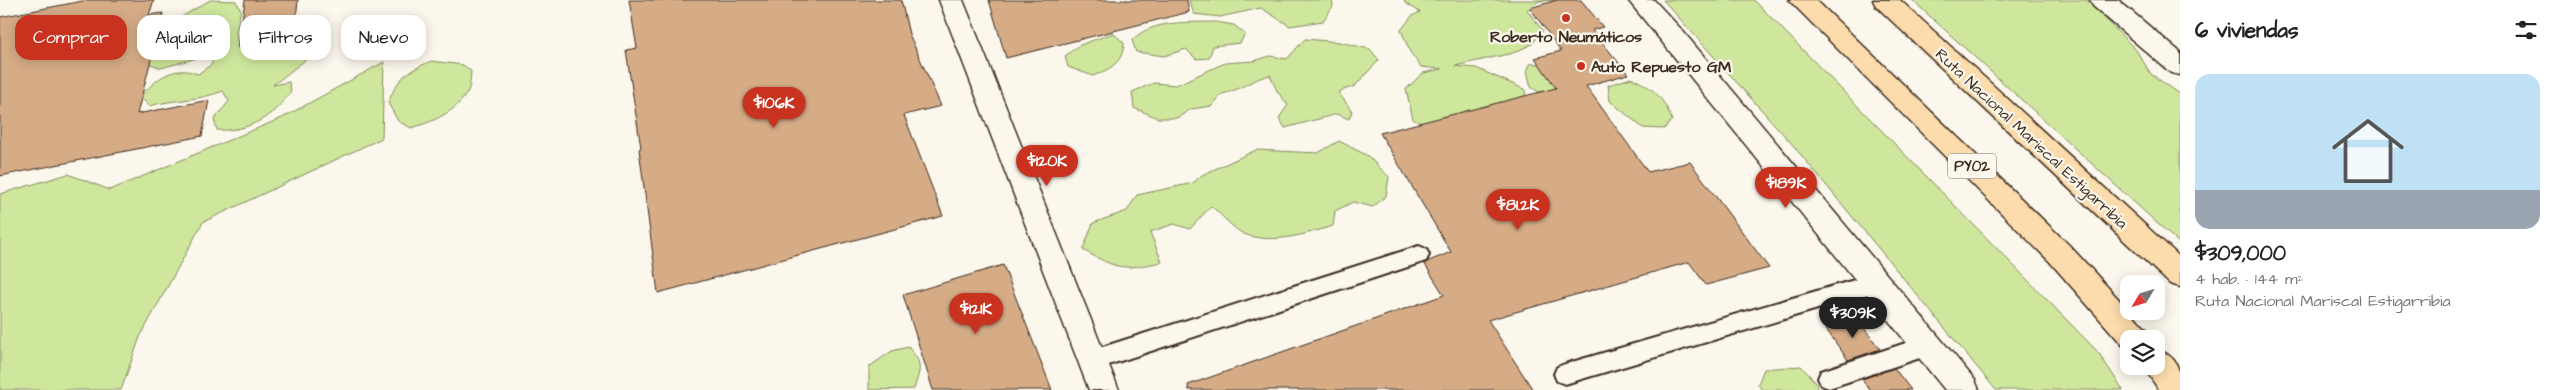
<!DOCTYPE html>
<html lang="es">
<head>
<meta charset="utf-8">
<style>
	:root { --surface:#fff; --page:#f2f2f2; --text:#222; --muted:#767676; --accent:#c8321e }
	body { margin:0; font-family:"Architects Daughter",sans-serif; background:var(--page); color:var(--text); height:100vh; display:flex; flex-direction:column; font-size:19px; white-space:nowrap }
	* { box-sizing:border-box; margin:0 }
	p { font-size:16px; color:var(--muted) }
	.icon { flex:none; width:28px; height:28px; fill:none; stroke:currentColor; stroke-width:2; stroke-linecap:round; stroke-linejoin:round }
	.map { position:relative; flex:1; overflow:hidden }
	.sheet { display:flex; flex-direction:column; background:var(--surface); width:375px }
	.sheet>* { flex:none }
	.top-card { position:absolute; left:15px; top:15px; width:475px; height:45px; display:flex; gap:10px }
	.needle { width:32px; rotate:232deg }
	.buttons { position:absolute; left:2120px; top:275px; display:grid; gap:10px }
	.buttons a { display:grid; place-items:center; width:45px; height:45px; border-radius:10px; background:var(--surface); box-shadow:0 2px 12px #0003; font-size:25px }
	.price { position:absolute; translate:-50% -42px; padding:0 11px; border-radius:18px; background:var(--accent); color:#fff; font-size:16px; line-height:32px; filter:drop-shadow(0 1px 2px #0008) }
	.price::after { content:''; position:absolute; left:50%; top:30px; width:15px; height:11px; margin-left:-8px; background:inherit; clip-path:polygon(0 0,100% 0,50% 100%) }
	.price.selected { background:#222; color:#fff }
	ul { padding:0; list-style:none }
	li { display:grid; align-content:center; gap:10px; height:265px; padding:0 15px }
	li span { display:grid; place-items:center; height:155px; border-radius:15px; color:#555 }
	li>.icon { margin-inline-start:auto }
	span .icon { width:90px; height:90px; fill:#fffc; stroke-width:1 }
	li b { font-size:21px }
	h2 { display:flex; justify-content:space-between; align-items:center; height:60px; padding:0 15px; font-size:21px }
	.pill { padding:0 18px; border-radius:15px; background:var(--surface); box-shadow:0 2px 12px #0003; font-size:18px; line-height:45px }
	.pill.selected { background:var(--accent); color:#fff }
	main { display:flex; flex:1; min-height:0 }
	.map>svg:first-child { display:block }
</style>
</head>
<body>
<main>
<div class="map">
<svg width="2180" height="390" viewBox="0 0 2180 390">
	<rect width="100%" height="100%" fill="#fbf7ec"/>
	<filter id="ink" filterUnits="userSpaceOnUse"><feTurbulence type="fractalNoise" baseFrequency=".02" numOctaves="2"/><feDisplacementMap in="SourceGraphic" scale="10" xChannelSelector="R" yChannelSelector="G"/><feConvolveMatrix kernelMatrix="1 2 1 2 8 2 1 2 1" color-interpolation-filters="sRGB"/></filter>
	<g filter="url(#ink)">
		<g fill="#cee79d" stroke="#84885e">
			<path d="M210 0 236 1 241 10 236 32 238 48 289 38 313 29 322 47 273 85 289 82 291 91C274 117 248 132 217 130L214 120 229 101 223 91C198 101 174 99 149 106L140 97C156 79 173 64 198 74L212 64V54L161 68 146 62 153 34Z"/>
			<path d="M1189 0H1332L1333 6 1323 21 1290 26 1261 8 1220 17 1194 14Z"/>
			<path d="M1404 0H1558L1539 1 1527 10 1543 31 1532 44 1513 53 1455 66 1476 68 1526 90 1523 104 1436 133 1413 119 1406 89 1423 73 1442 69 1421 67 1410 52 1401 30 1412 16 1420 12 1405 3Z"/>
			<path d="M1663 0H1754L2098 352 2123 390H1996L1792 144Z"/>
			<path d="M1912 0H2087L2136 50 2151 74 2180 94V244Z"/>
			<path d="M1216 22 1234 25 1245 34 1240 43 1213 46 1209 58 1196 59 1186 49 1164 56 1136 52 1132 40C1153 19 1189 23 1216 22Z"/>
			<path d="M1113 33 1124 43C1123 63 1110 69 1093 76L1068 67 1065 56 1080 45Z"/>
			<path d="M1305 39 1339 42 1370 49 1379 60 1355 86 1338 92 1352 111 1349 119 1337 114 1285 128 1279 118 1288 105 1277 91 1270 75C1252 79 1241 90 1222 94L1212 106 1191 109 1177 118H1158L1134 108 1132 92 1154 83 1176 85 1225 63 1254 61 1270 56 1287 59Z"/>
			<path d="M431 61 463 65 471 71C470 77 471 86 468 91 457 112 432 122 411 128L398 121 388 103C399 76 405 73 431 61Z"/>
			<path d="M384 62 382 138 203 222 140 337 121 390H0V194L68 174 110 190 282 118Z"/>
			<path d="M1544 63 1571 78 1548 98 1531 87 1527 71 1530 64Z"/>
			<path d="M1631 78C1652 86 1664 98 1672 120L1664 129 1643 128 1610 101 1608 85Z"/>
			<path d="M1339 141 1368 156 1389 177 1386 196 1373 207 1353 202 1335 211 1333 226C1305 234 1273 245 1244 234 1233 229 1221 214 1211 206L1190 229 1174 224 1150 232 1162 262C1121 270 1119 270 1083 250L1093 223 1127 211 1137 195 1193 183 1202 175 1256 150 1318 153Z"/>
			<path d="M908 347C923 363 921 368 914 389L869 390V367L892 351Z"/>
			<path d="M1801 366 1817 384 1816 390H1762L1758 384 1764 369Z"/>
		</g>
		<g fill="#d6ac87" stroke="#3b2a1e">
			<path d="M88 0H154L149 15 163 13 137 114 209 100 202 136 0 176V17Z"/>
			<path d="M245 0H298L294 37 238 48Z"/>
			<path d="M629 0H901L909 34 941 106 904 115 943 216 658 293 639 149 641 148 626 50 637 48Z"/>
			<path d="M989 0H1187L1189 12 1006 58Z"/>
			<path d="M1557 0H1581L1603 27 1592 30 1628 74 1586 86 1648 172 1690 162 1769 268 1706 285 1689 262 1488 320 1533 390H1189L1188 385 1444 295 1424 263 1451 252 1380 133 1556 88 1535 58 1561 51 1530 8Z"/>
			<path d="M1003 265 1052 390H933L903 295Z"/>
			<path d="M1857 319 1880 349 1848 360 1826 329Z"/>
			<path d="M1894 368 1911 390H1870L1862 379Z"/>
		</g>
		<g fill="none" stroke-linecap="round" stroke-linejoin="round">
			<g stroke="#3b2a1e" stroke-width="4">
				<g id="lane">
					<path d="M1419 246 1426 249 1429 255 1426 261 1093 370 1085 367 1082 360 1085 353 1093 350Z"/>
					<path d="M1875 274 1882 277 1886 283 1882 289 1875 292 1565 384 1557 381 1554 374 1557 367 1565 364Z"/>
					<path d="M1927 336 1935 339 1938 346 1935 353 1829 388 1821 385 1818 378 1821 371Z"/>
				</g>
			</g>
			<g stroke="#3b2a1e" stroke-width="3">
				<path id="street" d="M939 0H963L1119 390H1089Z"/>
			</g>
			<g stroke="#3b2a1e" stroke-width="3">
				<g id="secondary">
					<path d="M1628 0H1654L1681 29 1975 380 1979 390H1945Z"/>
					<path d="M2090 0H2118L2180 52V75L2171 73 2093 6Z"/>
				</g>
			</g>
			<g stroke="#3b2a1e" stroke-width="3">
				<g id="highway">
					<path d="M1789 0H1816L2070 246 2147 330 2151 339H2129V350L2125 348 2050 262Z"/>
					<path d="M1873 0H1900L2180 257V287L2170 284 1876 6Z"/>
					<path d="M2156 349C2179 357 2180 369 2180 390H2159L2143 366H2156Z"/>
				</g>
			</g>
			<use href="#lane" fill="#fbf7ec" fill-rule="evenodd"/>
			<use href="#street" fill="#fbf7ec" fill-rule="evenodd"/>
			<use href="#secondary" fill="#fbf7ec" fill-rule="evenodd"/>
			<use href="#highway" fill="#fcdcac" fill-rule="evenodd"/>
		</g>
	</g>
	<g fill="#c8321e" stroke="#fbf7ec" stroke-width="2">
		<circle cx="1566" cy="18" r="5"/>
		<circle cx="1581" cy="66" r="5"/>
	</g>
	<g text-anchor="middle" stroke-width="4.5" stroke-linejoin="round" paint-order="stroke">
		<rect fill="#fbf7ec" stroke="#75685c" stroke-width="1" x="1948" y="153.5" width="48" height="25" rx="4"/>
		<g font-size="15" font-weight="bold" fill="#3b2a1e">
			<text x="1972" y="171">PY02</text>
		</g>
		<g font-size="16" font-weight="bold" fill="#3b2a1e" stroke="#fbf7ec">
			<text x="1566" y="42">Roberto Neumáticos</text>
			<text x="1591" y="72" text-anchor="start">Auto Repuesto GM</text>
		</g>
		<g font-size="16" fill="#3b2a1e" stroke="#fbf7ec">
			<text transform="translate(2032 138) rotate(43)" y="6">Ruta Nacional Mariscal Estigarribia</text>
		</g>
	</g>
</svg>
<div class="buttons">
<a><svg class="needle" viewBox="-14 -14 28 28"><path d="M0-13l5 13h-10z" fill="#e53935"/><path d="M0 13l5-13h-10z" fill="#767676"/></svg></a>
<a><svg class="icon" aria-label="layers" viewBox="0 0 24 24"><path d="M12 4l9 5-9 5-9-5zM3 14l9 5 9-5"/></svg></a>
</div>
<b class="price" style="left:774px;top:129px">$106K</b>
<b class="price" style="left:1047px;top:187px">$120K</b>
<b class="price" style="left:1786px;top:209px">$189K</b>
<b class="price" style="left:1518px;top:231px">$81.2K</b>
<b class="price" style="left:976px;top:335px">$121K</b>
<b class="price selected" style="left:1853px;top:339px">$309K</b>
<div class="top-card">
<a class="pill selected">Comprar</a>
<a class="pill">Alquilar</a>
<a class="pill">Filtros</a>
<a class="pill">Nuevo</a>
</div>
</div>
<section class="sheet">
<h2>6 viviendas<svg class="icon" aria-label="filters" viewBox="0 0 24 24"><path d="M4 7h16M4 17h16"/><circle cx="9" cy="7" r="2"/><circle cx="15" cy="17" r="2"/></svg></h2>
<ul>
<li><span style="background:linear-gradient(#bfe0f5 75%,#9aa5b1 0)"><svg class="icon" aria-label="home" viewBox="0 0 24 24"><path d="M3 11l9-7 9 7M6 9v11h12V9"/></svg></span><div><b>$309,000</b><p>4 hab. · 144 m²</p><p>Ruta Nacional Mariscal Estigarribia</p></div></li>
</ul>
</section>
</main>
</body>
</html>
